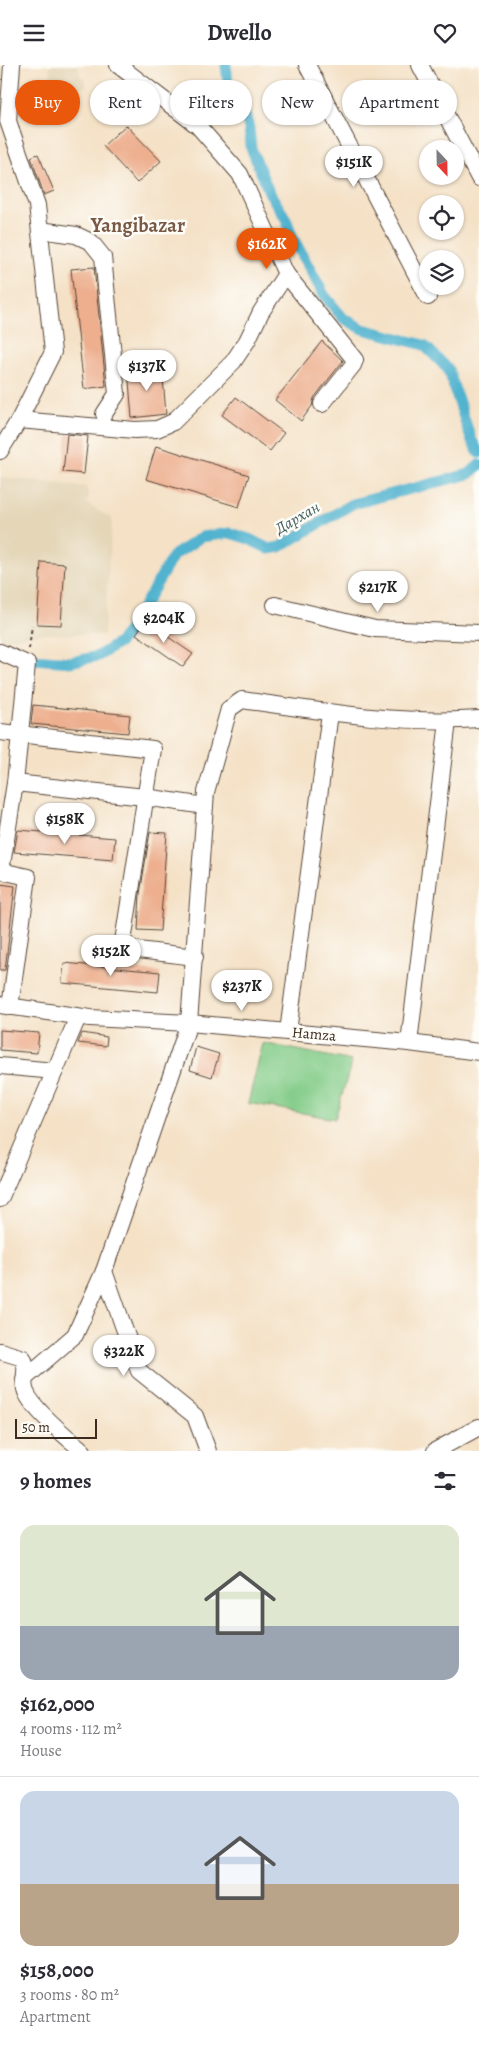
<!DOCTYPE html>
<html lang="en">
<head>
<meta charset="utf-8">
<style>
	:root { --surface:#fff; --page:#f2f2f3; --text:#2b2b33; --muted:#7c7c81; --line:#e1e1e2; --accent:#ea580c }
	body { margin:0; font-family:Alegreya,serif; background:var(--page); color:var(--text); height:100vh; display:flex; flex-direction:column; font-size:19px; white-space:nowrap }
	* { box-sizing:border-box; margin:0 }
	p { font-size:16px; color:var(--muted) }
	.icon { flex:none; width:28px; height:28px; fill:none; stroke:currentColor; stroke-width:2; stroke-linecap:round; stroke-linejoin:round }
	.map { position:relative; height:1386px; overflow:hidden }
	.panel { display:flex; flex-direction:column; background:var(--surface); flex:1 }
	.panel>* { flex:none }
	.guide { position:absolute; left:15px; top:15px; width:450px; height:45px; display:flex; gap:10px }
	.needle { width:32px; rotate:158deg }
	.fabs { position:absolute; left:419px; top:75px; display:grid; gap:10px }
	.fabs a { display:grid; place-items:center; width:45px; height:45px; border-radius:50%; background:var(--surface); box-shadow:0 1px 4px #0004; font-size:25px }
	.scale { position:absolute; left:15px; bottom:12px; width:82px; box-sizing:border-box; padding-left:5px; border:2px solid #3b2a1e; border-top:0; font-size:14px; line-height:18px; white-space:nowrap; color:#3b2a1e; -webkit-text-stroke:4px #fdfcf7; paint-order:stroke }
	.price { position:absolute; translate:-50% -42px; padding:0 11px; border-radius:18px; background:#fff; color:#222; font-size:16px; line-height:32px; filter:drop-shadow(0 1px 2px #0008) }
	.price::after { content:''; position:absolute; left:50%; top:30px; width:15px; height:11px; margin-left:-8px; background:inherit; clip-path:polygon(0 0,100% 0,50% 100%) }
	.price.current { background:var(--accent); color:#fff }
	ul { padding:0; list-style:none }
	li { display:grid; align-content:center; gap:10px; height:265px; padding:0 20px }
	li+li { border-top:1px solid var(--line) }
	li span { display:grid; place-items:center; height:155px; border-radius:15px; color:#555 }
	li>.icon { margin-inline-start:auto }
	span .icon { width:90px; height:90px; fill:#fffc; stroke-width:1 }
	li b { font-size:21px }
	h2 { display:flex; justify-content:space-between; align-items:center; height:60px; padding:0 20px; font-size:21px }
	.chip { padding:0 18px; border-radius:22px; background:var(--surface); box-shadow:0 1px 4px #0004; font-size:18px; line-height:45px }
	.chip.current { background:var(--accent); color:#fff }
	header { display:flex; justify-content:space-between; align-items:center; height:65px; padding:0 20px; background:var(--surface); font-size:22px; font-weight:600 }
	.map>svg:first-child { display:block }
</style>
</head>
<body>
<header><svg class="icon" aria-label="menu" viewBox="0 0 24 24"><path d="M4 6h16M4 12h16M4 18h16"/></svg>Dwello<svg class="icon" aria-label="heart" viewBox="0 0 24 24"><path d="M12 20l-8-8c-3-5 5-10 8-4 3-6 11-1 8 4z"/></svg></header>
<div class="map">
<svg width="479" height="1386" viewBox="0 0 479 1386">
	<rect width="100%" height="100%" fill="#fdfcf7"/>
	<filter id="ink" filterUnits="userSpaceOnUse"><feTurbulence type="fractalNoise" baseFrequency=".02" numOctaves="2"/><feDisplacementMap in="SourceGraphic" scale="10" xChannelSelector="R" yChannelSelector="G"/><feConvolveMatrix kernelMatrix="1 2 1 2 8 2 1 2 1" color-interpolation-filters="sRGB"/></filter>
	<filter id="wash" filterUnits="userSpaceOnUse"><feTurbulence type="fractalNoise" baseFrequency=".0096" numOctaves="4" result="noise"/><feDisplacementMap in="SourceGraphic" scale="20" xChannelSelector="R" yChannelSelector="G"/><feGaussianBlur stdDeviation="1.12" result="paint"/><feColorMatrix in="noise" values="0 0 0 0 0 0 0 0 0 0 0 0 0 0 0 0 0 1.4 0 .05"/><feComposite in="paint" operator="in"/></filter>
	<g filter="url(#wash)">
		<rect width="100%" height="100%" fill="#f4e1c6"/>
		<g fill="#e4d6b7">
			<path d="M49 0H78L80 12H84L86 22 79 24 80 29 73 40 69 42V47L58 49V46L28 51 23 24 52 20Z"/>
			<path d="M0 412 86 422 89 433 86 438 112 454 104 570 39 569 0 576Z"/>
		</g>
		<path fill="#83cc88" stroke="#5f7b53" d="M263 978 352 996 335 1054 248 1038Z"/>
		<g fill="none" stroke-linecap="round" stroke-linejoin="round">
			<g stroke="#51b3cf" stroke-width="11">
				<path d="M226 0 228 18 231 28 246 52 249 63 251 83 269 127 286 154 293 173 324 230 343 253 363 264 424 280 448 304 471 374 479 388"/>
				<path d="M33 594 71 597 98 591 120 577 131 563 173 491 201 472 230 468 249 474 269 484 280 482 352 439 469 409 479 400"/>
			</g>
		</g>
		<g id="blocks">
			<g fill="#edaf8e">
				<path d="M126 60 161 96 137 118 103 81Z"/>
				<path d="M38 89 54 126 44 130 31 92Z"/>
				<path d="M94 202 106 321 84 324 71 204Z"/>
				<path d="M322 276 343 296 314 333 312 341 301 356 275 335Z"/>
				<path d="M162 301 166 349 132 353 128 304Z"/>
				<path d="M236 332 284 368 270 386 222 350Z"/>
				<path d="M67 369 88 371 84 409 63 407Z"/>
				<path d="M156 381 249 410 239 442 146 414Z"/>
				<path d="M41 497 65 499 61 560 37 559Z"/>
				<path d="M145 556 193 589 183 602 136 569Z"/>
				<path d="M33 640 130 650 128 668 31 659Z"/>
				<path d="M18 765 115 773 113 795 14 787Z"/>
				<path d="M150 767 167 768 160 866 138 865 140 829Z"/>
				<path d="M0 819 15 821 5 905H0Z"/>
				<path d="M64 898 160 907 158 927 62 918Z"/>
				<path d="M0 965 39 968 37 988 0 985Z"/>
				<path d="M82 968 107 972 106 981 78 978Z"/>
				<path d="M196 982 219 989 212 1012 190 1005Z"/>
			</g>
		</g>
	</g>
	<g filter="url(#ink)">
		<use href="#blocks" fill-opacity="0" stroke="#574537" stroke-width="1"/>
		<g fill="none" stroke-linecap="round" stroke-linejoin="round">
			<g stroke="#574537" stroke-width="18">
				<g id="minor">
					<path d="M307 0 428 232"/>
					<path d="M420 0 479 113"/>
					<path d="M40 165 76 170 91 177 103 192 117 329 104 349"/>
					<path d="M286 209 355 295 353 300 322 339"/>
					<path d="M19 355 135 365 157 364 173 357 233 297 247 276 261 247 286 209 240 109 198 61 118 0"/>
					<path d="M0 386 19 355 53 287 37 140 8 56 12 0"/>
					<path d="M275 540 375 564 479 568"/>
					<path d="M0 587 27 599 15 718 145 732 205 741"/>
					<path d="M0 667 153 684 122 883 195 892"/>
					<path d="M0 940 90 953 189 958 409 978 479 987"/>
					<path d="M10 942 28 812 1 806 15 718"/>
					<path d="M288 967 330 648"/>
					<path d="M409 978 448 656"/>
					<path d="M0 1001 55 1006"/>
					<path d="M0 1134 78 952"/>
					<path d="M104 1206 139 1306 195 1351 208 1386"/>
					<path d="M0 1286 23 1293C29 1303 21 1316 26 1327 33 1345 68 1373 83 1386"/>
					<path d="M24 1314 75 1270 104 1206 189 958 206 727 229 644 242 635C318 646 402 660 479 654"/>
					<path d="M435 1386 479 1362"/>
				</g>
			</g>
			<path stroke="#574537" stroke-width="2" stroke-dasharray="4 4" stroke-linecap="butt" d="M29 584 32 560"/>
			<use href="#minor" stroke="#fff" stroke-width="16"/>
		</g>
	</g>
	<g text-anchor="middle" stroke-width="5" stroke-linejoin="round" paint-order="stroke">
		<g font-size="15" fill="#3b2a1e" stroke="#fdfcf7">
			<text transform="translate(314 969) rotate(5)" y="5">Hamza</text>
		</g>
		<g font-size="16" font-style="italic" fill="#446165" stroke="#fdfcf7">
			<text transform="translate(297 452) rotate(-30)" y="6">Дархан</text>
		</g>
		<g font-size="20" font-weight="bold" fill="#795945" stroke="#fdfcf7">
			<text x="138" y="167">Yangibazar</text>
		</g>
	</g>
</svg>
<div class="fabs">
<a><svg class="needle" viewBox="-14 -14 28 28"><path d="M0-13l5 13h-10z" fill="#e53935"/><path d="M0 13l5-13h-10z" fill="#7c7c81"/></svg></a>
<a><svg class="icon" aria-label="locate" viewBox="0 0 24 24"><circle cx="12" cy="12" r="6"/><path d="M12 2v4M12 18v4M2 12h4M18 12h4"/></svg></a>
<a><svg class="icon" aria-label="layers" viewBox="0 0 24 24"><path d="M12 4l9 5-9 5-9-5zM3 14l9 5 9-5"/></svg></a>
</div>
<div class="scale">50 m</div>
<b class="price" style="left:354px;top:123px">$151K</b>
<b class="price current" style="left:267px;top:205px">$162K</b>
<b class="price" style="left:147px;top:327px">$137K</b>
<b class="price" style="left:378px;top:548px">$217K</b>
<b class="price" style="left:164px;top:579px">$204K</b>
<b class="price" style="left:65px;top:780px">$158K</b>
<b class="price" style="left:111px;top:912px">$152K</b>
<b class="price" style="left:242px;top:947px">$237K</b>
<b class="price" style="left:124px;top:1312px">$322K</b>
<div class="guide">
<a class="chip current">Buy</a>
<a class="chip">Rent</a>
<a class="chip">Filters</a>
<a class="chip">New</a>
<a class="chip">Apartment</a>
</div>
</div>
<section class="panel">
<h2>9 homes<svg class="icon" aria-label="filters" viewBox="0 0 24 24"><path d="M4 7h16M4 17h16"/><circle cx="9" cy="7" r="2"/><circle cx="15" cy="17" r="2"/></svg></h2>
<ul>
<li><span style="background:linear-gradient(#dfe7d0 65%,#9aa5b1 0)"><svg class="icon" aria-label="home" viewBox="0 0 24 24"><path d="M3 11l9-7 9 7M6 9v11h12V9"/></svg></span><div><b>$162,000</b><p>4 rooms · 112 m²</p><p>House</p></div></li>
<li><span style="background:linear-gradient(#c9d6e8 60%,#b9a48a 0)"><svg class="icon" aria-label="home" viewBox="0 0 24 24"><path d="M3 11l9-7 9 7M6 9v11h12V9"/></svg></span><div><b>$158,000</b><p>3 rooms · 80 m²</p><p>Apartment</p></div></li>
</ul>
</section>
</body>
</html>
